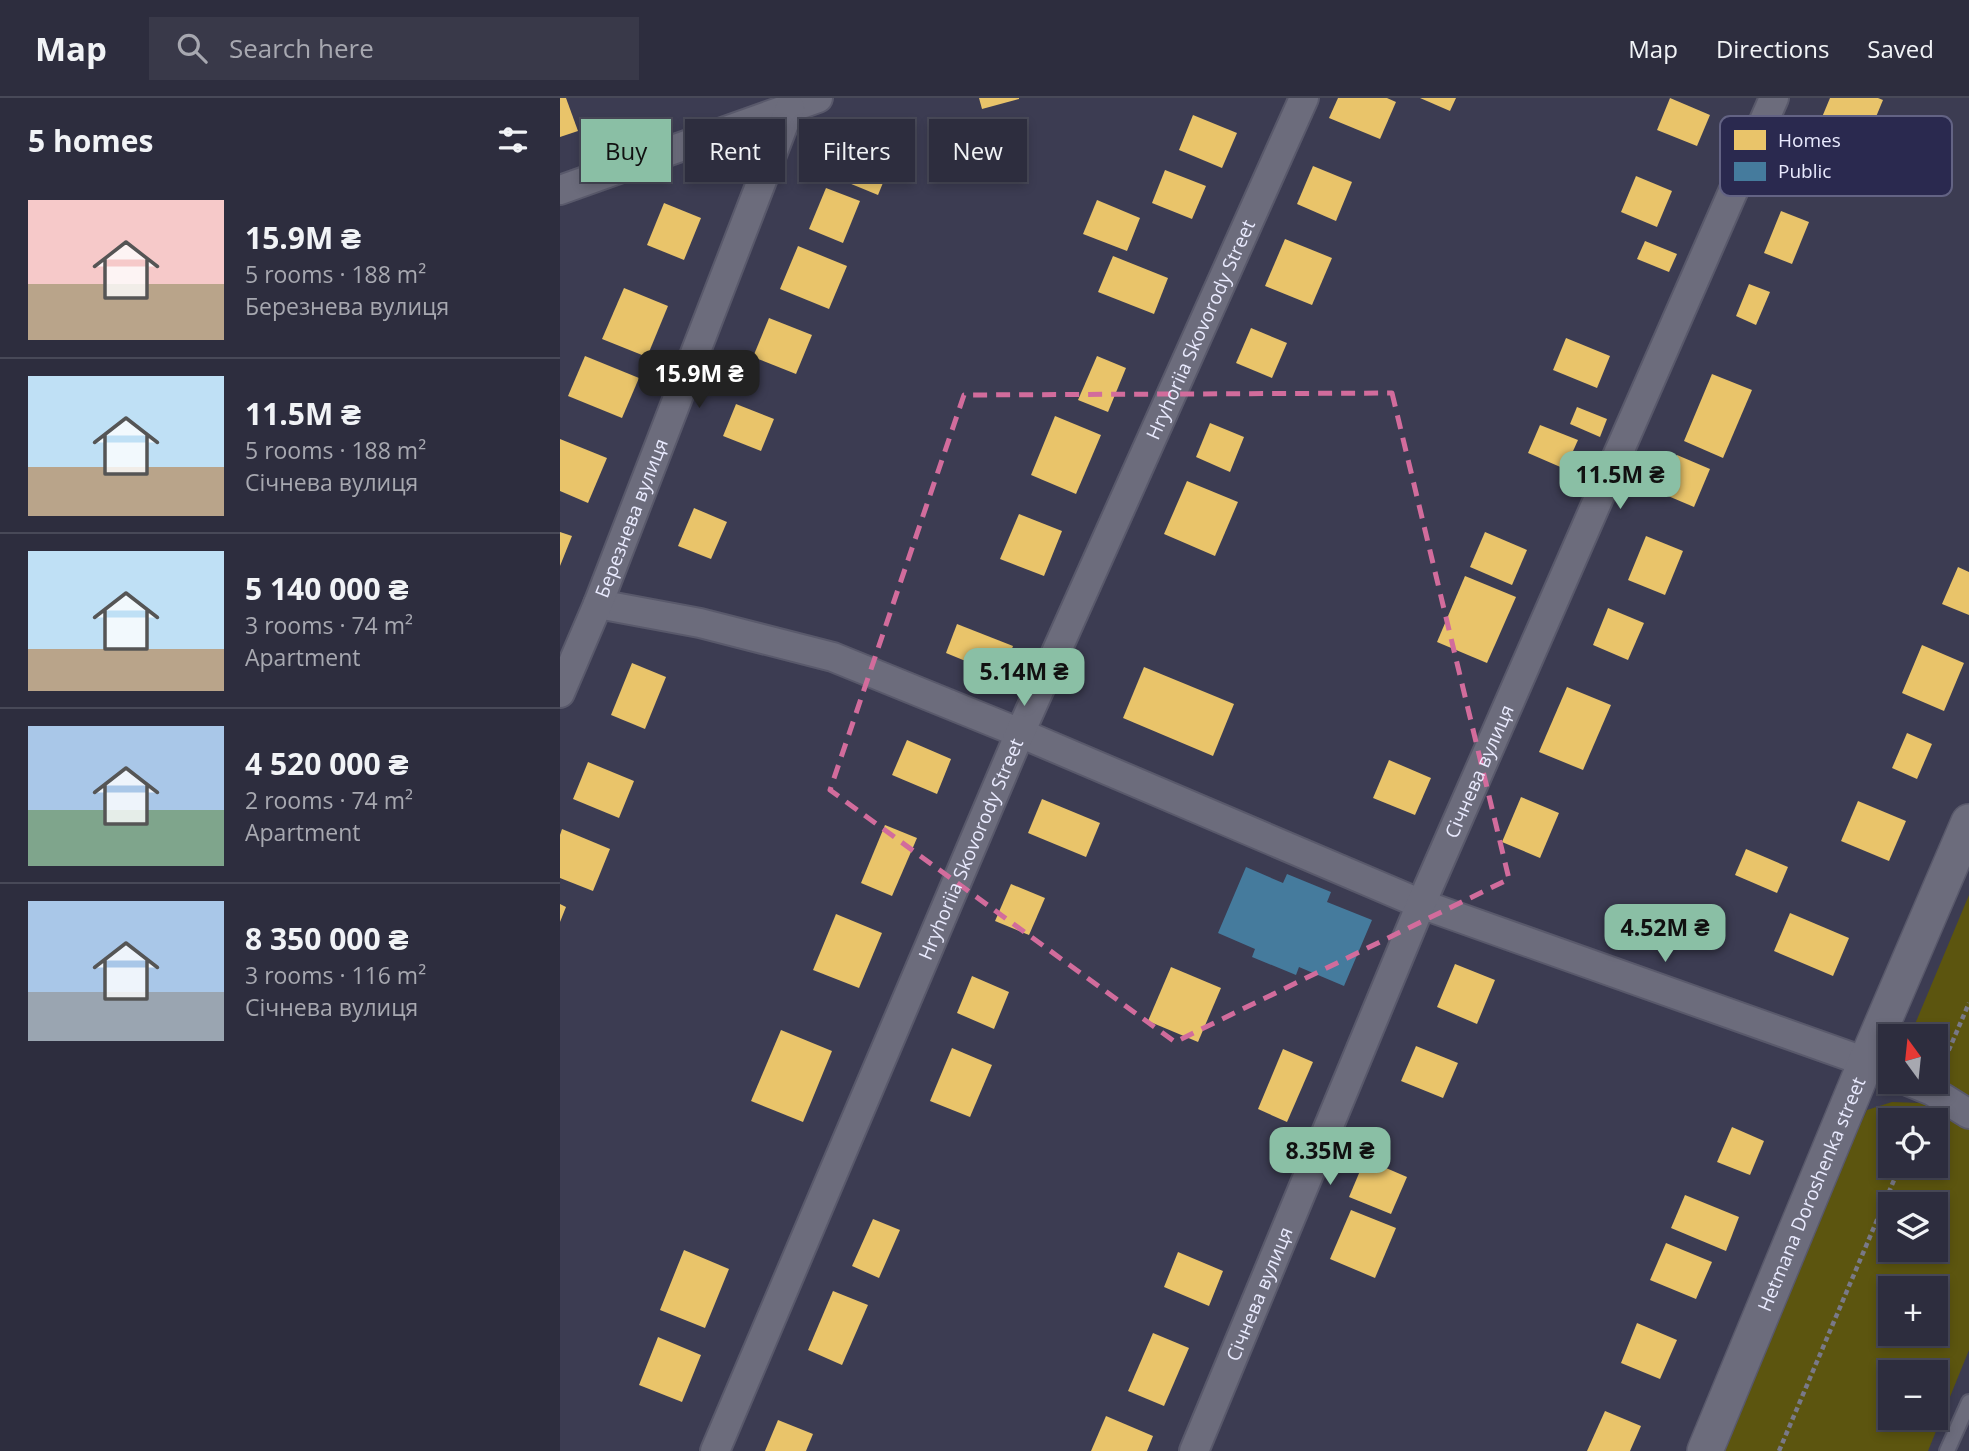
<!DOCTYPE html>
<html lang="en">
<head>
<meta charset="utf-8">
<style>
	:root { --surface:#2d2d3e; --page:#393949; --text:#f1f3f6; --muted:#a7a8b0; --line:#484958; --accent:#8abfa5 }
	body { margin:0; font-family:"Open Sans",sans-serif; background:var(--page); color:var(--text); height:100vh; display:flex; flex-direction:column; font-size:26px; white-space:nowrap }
	* { box-sizing:border-box; margin:0 }
	p { font-size:23px; color:var(--muted) }
	.icon { flex:none; width:38px; height:38px; fill:none; stroke:currentColor; stroke-width:2; stroke-linecap:round; stroke-linejoin:round }
	.map { position:relative; flex:1; overflow:hidden }
	.details { display:flex; flex-direction:column; background:var(--surface); width:560px }
	.details>* { flex:none }
	.top-card { position:absolute; left:21px; top:21px; width:665px; height:63px; display:flex; gap:14px }
	.needle { width:46px; rotate:345deg }
	.fabs { position:absolute; left:1318px; top:926px; display:grid; gap:14px }
	.fabs a { display:grid; place-items:center; width:70px; height:70px; border-radius:0px; background:var(--surface); box-shadow:0 4px 10px #0003,0 0 0 2px var(--line); font-size:35px }
	.price { position:absolute; translate:-50% -60px; padding:0 16px; border-radius:14px; background:var(--accent); color:#111; font-size:23px; line-height:46px; filter:drop-shadow(0 2px 4px #0008) }
	.price::after { content:''; position:absolute; left:50%; top:42px; width:21px; height:16px; margin-left:-10px; background:inherit; clip-path:polygon(0 0,100% 0,50% 100%) }
	.price.current { background:#222; color:#fff }
	ul { padding:0; list-style:none }
	li { display:flex; align-items:center; gap:21px; height:175px; padding:0 28px }
	li+li { border-top:2px solid var(--line) }
	li span { display:grid; place-items:center; flex:none; width:196px; height:140px; border-radius:0px; color:#555 }
	li>.icon { margin-inline-start:auto }
	span .icon { width:84px; height:84px; fill:#fffc; stroke-width:1 }
	li b { font-size:30px }
	h2 { display:flex; justify-content:space-between; align-items:center; height:84px; padding:0 28px; font-size:30px }
	.tag { padding:0 24px; border-radius:0px; background:var(--surface); box-shadow:0 4px 10px #0003,0 0 0 2px var(--line); font-size:24px; line-height:63px }
	.tag.current { background:var(--accent); color:#111 }
	header { display:flex; align-items:center; gap:42px; box-sizing:border-box; height:98px; padding:0 35px; background:var(--surface); border-bottom:2px solid var(--line) }
	header strong { font-size:33px }
	nav { display:flex; gap:38px; margin-inline-start:auto; font-size:24px }
	.search { width:490px; height:63px; background:var(--page); display:flex; align-items:center; gap:18px; box-sizing:border-box; padding:0 24px; border-radius:0px; color:var(--muted); font-size:26px }
	main { display:flex; flex:1; min-height:0 }
	.map>svg:first-child { display:block }
</style>
</head>
<body>
<header>
<strong>Map</strong>
<div class="search"><svg class="icon" aria-label="search" viewBox="0 0 24 24"><circle cx="10" cy="10" r="6"/><path d="M15 15l6 6"/></svg>Search here</div>
<nav><a>Map</a><a>Directions</a><a>Saved</a></nav>
</header>
<main>
<section class="details">
<h2>5 homes<svg class="icon" aria-label="filters" viewBox="0 0 24 24"><path d="M4 7h16M4 17h16"/><circle cx="9" cy="7" r="2"/><circle cx="15" cy="17" r="2"/></svg></h2>
<ul>
<li><span style="background:linear-gradient(#f6c9c9 60%,#b9a48a 0)"><svg class="icon" aria-label="home" viewBox="0 0 24 24"><path d="M3 11l9-7 9 7M6 9v11h12V9"/></svg></span><div><b>15.9M ₴</b><p>5 rooms · 188 m²</p><p>Березнева вулиця</p></div></li>
<li><span style="background:linear-gradient(#bfe0f5 65%,#b9a48a 0)"><svg class="icon" aria-label="home" viewBox="0 0 24 24"><path d="M3 11l9-7 9 7M6 9v11h12V9"/></svg></span><div><b>11.5M ₴</b><p>5 rooms · 188 m²</p><p>Січнева вулиця</p></div></li>
<li><span style="background:linear-gradient(#bfe0f5 70%,#b9a48a 0)"><svg class="icon" aria-label="home" viewBox="0 0 24 24"><path d="M3 11l9-7 9 7M6 9v11h12V9"/></svg></span><div><b>5 140 000 ₴</b><p>3 rooms · 74 m²</p><p>Apartment</p></div></li>
<li><span style="background:linear-gradient(#a9c7e8 60%,#7fa58c 0)"><svg class="icon" aria-label="home" viewBox="0 0 24 24"><path d="M3 11l9-7 9 7M6 9v11h12V9"/></svg></span><div><b>4 520 000 ₴</b><p>2 rooms · 74 m²</p><p>Apartment</p></div></li>
<li><span style="background:linear-gradient(#a9c7e8 65%,#9aa5b1 0)"><svg class="icon" aria-label="home" viewBox="0 0 24 24"><path d="M3 11l9-7 9 7M6 9v11h12V9"/></svg></span><div><b>8 350 000 ₴</b><p>3 rooms · 116 m²</p><p>Січнева вулиця</p></div></li>
</ul>
</section>
<div class="map">
<svg width="1409" height="1353" viewBox="0 0 1409 1353">
	<rect width="100%" height="100%" fill="#3c3c52"/>
	<g fill="#5c550f" fill-rule="evenodd">
		<path d="M1409 797V1003L1376 984V938H1350Z"/>
		<path d="M1332 1004 1360 1005 1409 1025V1252L1368 1353H1165L1291 1046 1307 1012ZM1330 1022H1376V1068H1330ZM1330 1106H1376V1152H1330ZM1330 1190H1376V1236H1330ZM1330 1274H1376V1320H1330Z"/>
	</g>
	<g fill="#e9c46a">
		<path d="M0 0H6L18 33 0 39Z"/>
		<path d="M419 0H459V1L422 11Z"/>
		<path d="M778 0H827L836 4 820 41 769 20Z"/>
		<path d="M860 0H896L890 13Z"/>
		<path d="M1110 0 1150 17 1137 48 1097 32Z"/>
		<path d="M1270 0H1318L1323 2 1291 79 1245 60Z"/>
		<path d="M633 17 677 35 662 70 619 52Z"/>
		<path d="M285 32 336 53 318 97 267 76Z"/>
		<path d="M753 68 792 84 776 123 737 106Z"/>
		<path d="M605 72 646 88 632 121 592 105Z"/>
		<path d="M1076 78 1112 93 1097 129 1061 114Z"/>
		<path d="M266 90 300 103 283 145 249 131Z"/>
		<path d="M537 102 580 120 567 153 523 136Z"/>
		<path d="M104 105 141 120 124 162 87 147Z"/>
		<path d="M1221 113 1249 124 1232 166 1204 155Z"/>
		<path d="M725 141 772 160 752 207 705 188Z"/>
		<path d="M1085 143 1117 156 1109 174 1077 161Z"/>
		<path d="M238 148 287 168 269 211 220 191Z"/>
		<path d="M553 158 608 180 594 216 538 194Z"/>
		<path d="M1189 186 1210 194 1196 227 1176 218Z"/>
		<path d="M64 190 108 208 87 259 42 241Z"/>
		<path d="M209 220 252 237 236 276 193 259Z"/>
		<path d="M691 230 727 245 712 280 676 265Z"/>
		<path d="M1006 240 1050 258 1037 290 993 272Z"/>
		<path d="M25 258 79 280 62 320 8 298Z"/>
		<path d="M537 258 566 270 548 314 518 302Z"/>
		<path d="M1152 276 1192 292 1163 360 1124 343Z"/>
		<path d="M176 306 214 321 201 353 163 338Z"/>
		<path d="M1017 309 1047 321 1040 339 1010 326Z"/>
		<path d="M495 318 541 337 516 396 471 377Z"/>
		<path d="M650 325 684 339 670 374 636 359Z"/>
		<path d="M980 327 1018 342 1005 371 968 355Z"/>
		<path d="M0 341 47 360 28 405 0 393Z"/>
		<path d="M1117 357 1150 371 1134 409 1101 395Z"/>
		<path d="M627 383 678 404 655 458 604 436Z"/>
		<path d="M134 410 167 424 151 461 118 448Z"/>
		<path d="M459 416 502 433 484 478 440 461Z"/>
		<path d="M0 434 12 438 0 468Z"/>
		<path d="M925 434 967 452 952 487 910 469Z"/>
		<path d="M1086 438 1123 453 1105 497 1068 482Z"/>
		<path d="M1398 469 1409 474V517L1382 506Z"/>
		<path d="M905 478 956 499 927 565 877 544Z"/>
		<path d="M1048 510 1084 525 1068 562 1033 547Z"/>
		<path d="M397 526 453 548 442 578 386 555Z"/>
		<path d="M1362 547 1404 565 1384 613 1342 595Z"/>
		<path d="M72 565 106 579 85 631 51 617Z"/>
		<path d="M584 569 674 606 653 658 563 620Z"/>
		<path d="M1007 589 1051 607 1023 672 979 654Z"/>
		<path d="M1347 635 1372 646 1357 681 1332 670Z"/>
		<path d="M347 642 391 661 377 696 332 677Z"/>
		<path d="M829 662 871 680 855 717 813 700Z"/>
		<path d="M28 664 74 683 59 720 13 701Z"/>
		<path d="M961 699 999 715 980 760 942 744Z"/>
		<path d="M482 701 540 725 526 759 468 735Z"/>
		<path d="M1298 703 1346 723 1329 763 1281 743Z"/>
		<path d="M325 727 357 740 332 798 301 785Z"/>
		<path d="M2 731 50 751 33 793 0 780V737Z"/>
		<path d="M1186 751 1228 769 1217 795 1175 777Z"/>
		<path d="M451 786 485 800 469 837 435 823Z"/>
		<path d="M0 806 6 809 0 824Z"/>
		<path d="M1230 815 1289 840 1273 878 1214 853Z"/>
		<path d="M276 816 322 835 299 890 253 872Z"/>
		<path d="M895 866 935 882 917 926 877 909Z"/>
		<path d="M611 869 661 890 638 944 588 923Z"/>
		<path d="M412 878 449 894 434 931 397 915Z"/>
		<path d="M221 932 272 953 243 1024 191 1003Z"/>
		<path d="M856 948 898 965 883 1000 841 983Z"/>
		<path d="M392 950 432 967 410 1019 370 1003Z"/>
		<path d="M723 951 753 964 727 1024 698 1011Z"/>
		<path d="M1172 1029 1204 1043 1190 1077 1157 1064Z"/>
		<path d="M805 1061 847 1079 831 1116 789 1099Z"/>
		<path d="M1125 1097 1179 1119 1166 1153 1111 1130Z"/>
		<path d="M791 1112 836 1130 815 1180 770 1161Z"/>
		<path d="M313 1121 340 1132 319 1180 292 1168Z"/>
		<path d="M1106 1145 1152 1164 1136 1201 1090 1182Z"/>
		<path d="M124 1152 169 1171 145 1230 100 1212Z"/>
		<path d="M618 1154 663 1173 649 1208 604 1189Z"/>
		<path d="M273 1193 308 1207 282 1267 248 1252Z"/>
		<path d="M1077 1225 1117 1242 1100 1281 1061 1265Z"/>
		<path d="M593 1235 629 1250 604 1308 568 1293Z"/>
		<path d="M98 1239 141 1257 122 1304 79 1287Z"/>
		<path d="M1045 1313 1081 1328 1070 1353H1027Z"/>
		<path d="M546 1318 593 1338 587 1353H531Z"/>
		<path d="M218 1322 253 1336 246 1353H205Z"/>
	</g>
	<path fill="#457b9d" d="M686 769 723 785 727 776 771 794 767 804 812 822 784 888 739 869 736 877 692 859 695 851 658 835Z"/>
	<g fill="none" stroke-linecap="round" stroke-linejoin="round">
		<g stroke="#59596b" stroke-width="18">
			<path id="service" d="M1387 1353 1409 1304"/>
		</g>
		<g stroke="#59596b" stroke-width="32">
			<g id="minor">
				<path d="M0 92 258 0"/>
				<path d="M38 506 140 525 273 559 460 635 861 806 1306 964 1330 974"/>
				<path id="s1" d="M0 595 38 506 230 10"/>
				<path d="M1350 984 1372 993 1409 1016"/>
				<path id="s2" d="M155 1353 460 635 744 0"/>
				<path id="s3" d="M634 1353 861 806 1214 0"/>
			</g>
		</g>
		<g stroke="#59596b" stroke-width="38">
			<g id="tertiary">
				<path id="s4" d="M1145 1353 1306 964 1409 724"/>
			</g>
		</g>
		<g stroke="#797988" stroke-width="4.5" stroke-dasharray="5 3.5" stroke-linecap="butt">
			<path d="M1382 968 1409 905"/>
			<path d="M1219 1353 1340 1068"/>
		</g>
		<use href="#service" stroke="#6c6c7c" stroke-width="14"/>
		<use href="#minor" stroke="#6c6c7c" stroke-width="28"/>
		<use href="#tertiary" stroke="#6c6c7c" stroke-width="35"/>
	</g>
	<path fill="none" stroke="#d26c9c" stroke-width="5" stroke-dasharray="14 9" stroke-linejoin="round" d="M832 295 949 781 615 944 270 692 404 297Z"/>
	<g text-anchor="middle" stroke-width="7" stroke-linejoin="round" paint-order="stroke">
		<g font-size="19" fill="#e9eafe" stroke="#2a294f">
			<text dy="7" stroke="none"><textPath href="#s2" startOffset="1222">Hryhoriia Skovorody Street</textPath></text>
			<text dy="7" stroke="none"><textPath href="#s1" startOffset="189">Березнева вулиця</textPath></text>
			<text dy="7" stroke="none"><textPath href="#s3" startOffset="737">Січнева вулиця</textPath></text>
			<text dy="7" stroke="none"><textPath href="#s2" startOffset="654">Hryhoriia Skovorody Street</textPath></text>
			<text dy="7" stroke="none"><textPath href="#s4" startOffset="278">Hetmana Doroshenka street</textPath></text>
			<text dy="7" stroke="none"><textPath href="#s3" startOffset="170">Січнева вулиця</textPath></text>
		</g>
	</g>
	<rect x="1160" y="18" width="232" height="80" rx="10" fill="#2a294f" stroke="#636384" stroke-width="2"/>
	<rect x="1174" y="32" width="32" height="20" fill="#e9c46a"/>
	<rect x="1174" y="64" width="32" height="19" fill="#457b9d"/>
	<g font-size="19" fill="#e9eafe">
		<text x="1218" y="49">Homes</text>
		<text x="1218" y="80">Public</text>
	</g>
</svg>
<div class="fabs">
<a><svg class="needle" viewBox="-14 -14 28 28"><path d="M0-13l5 13h-10z" fill="#e53935"/><path d="M0 13l5-13h-10z" fill="#a7a8b0"/></svg></a>
<a><svg class="icon" aria-label="locate" viewBox="0 0 24 24"><circle cx="12" cy="12" r="6"/><path d="M12 2v4M12 18v4M2 12h4M18 12h4"/></svg></a>
<a><svg class="icon" aria-label="layers" viewBox="0 0 24 24"><path d="M12 4l9 5-9 5-9-5zM3 14l9 5 9-5"/></svg></a>
<a>+</a>
<a>−</a>
</div>
<b class="price current" style="left:139px;top:312px">15.9M ₴</b>
<b class="price" style="left:1060px;top:413px">11.5M ₴</b>
<b class="price" style="left:464px;top:610px">5.14M ₴</b>
<b class="price" style="left:1105px;top:866px">4.52M ₴</b>
<b class="price" style="left:770px;top:1089px">8.35M ₴</b>
<div class="top-card">
<a class="tag current">Buy</a>
<a class="tag">Rent</a>
<a class="tag">Filters</a>
<a class="tag">New</a>
</div>
</div>
</main>
</body>
</html>
